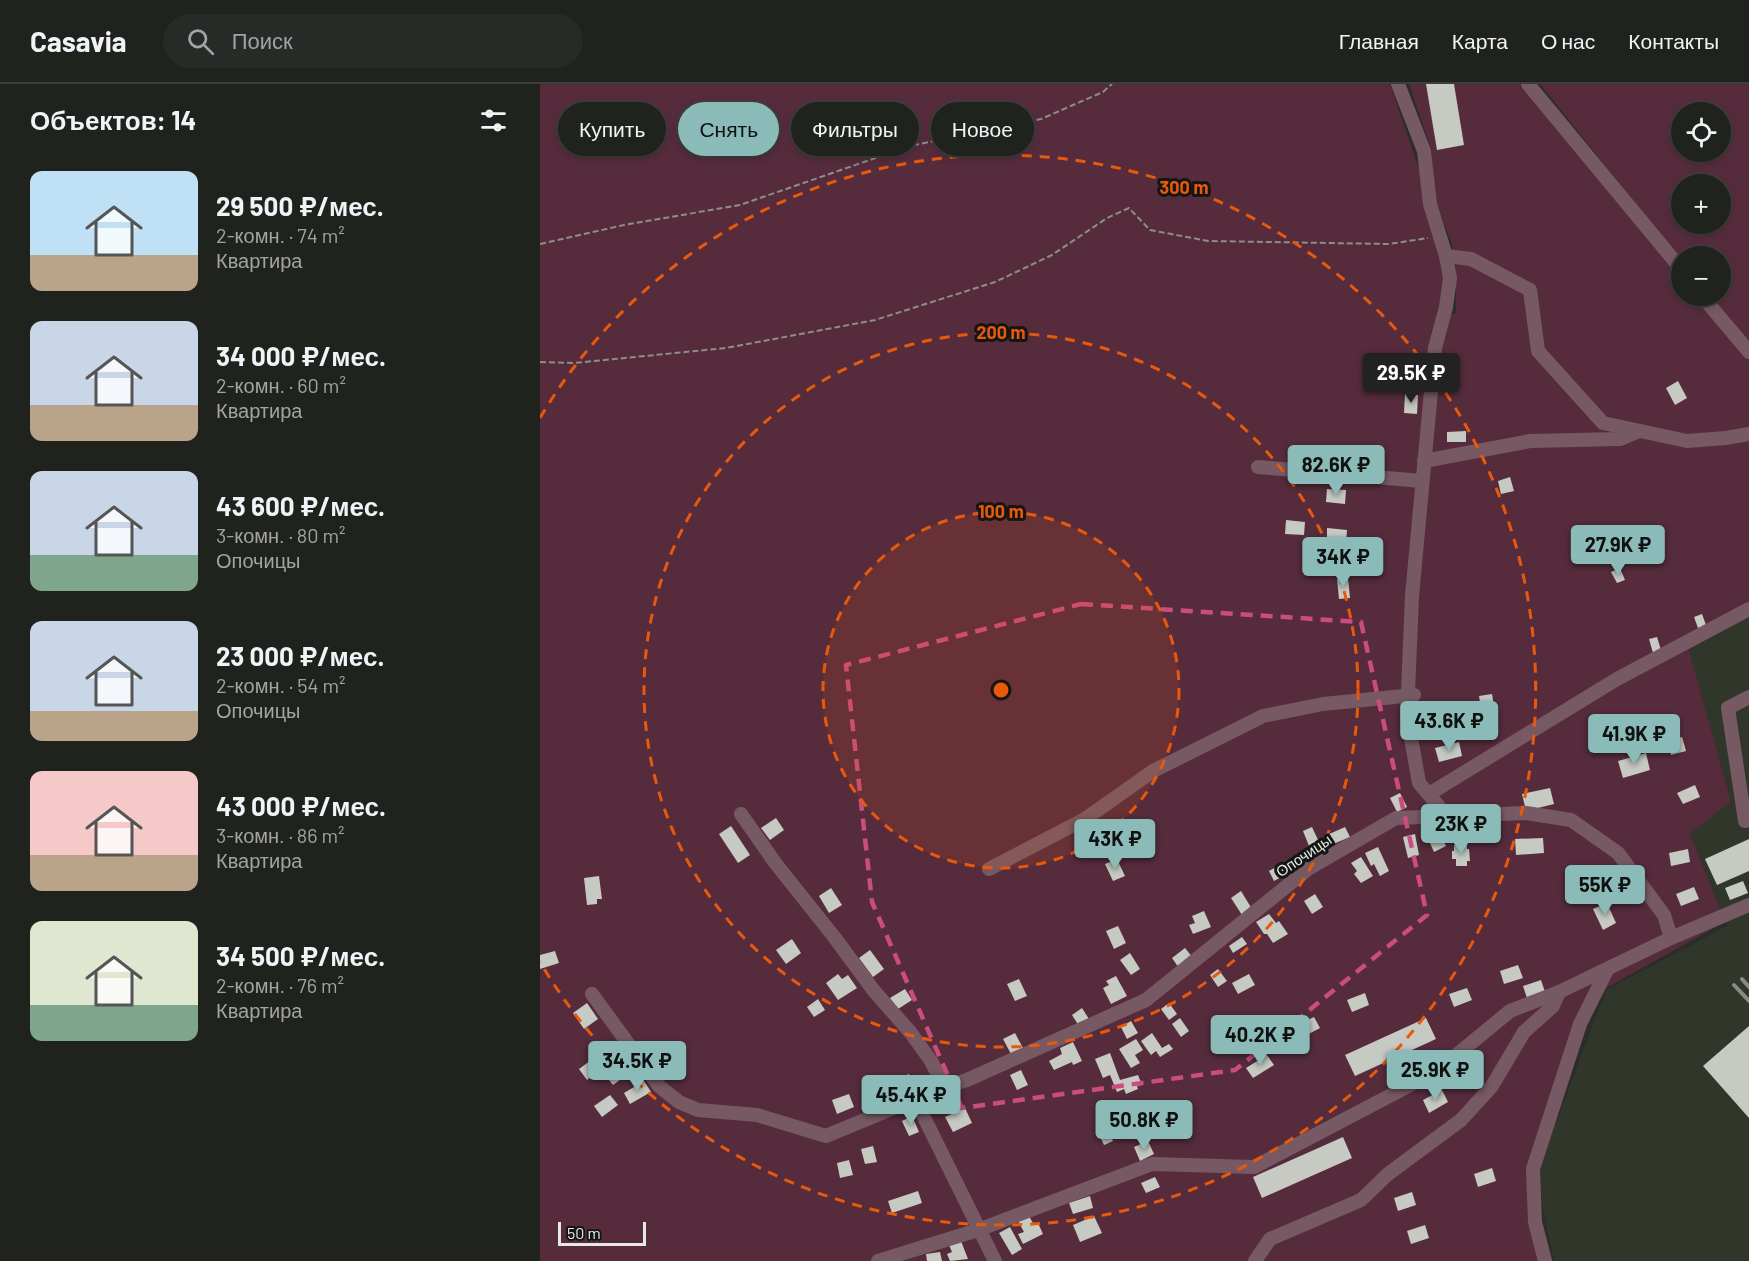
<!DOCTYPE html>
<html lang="ru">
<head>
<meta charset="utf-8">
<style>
	:root { --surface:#20221e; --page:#282a27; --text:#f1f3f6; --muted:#a2a4a4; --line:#3d3f3c; --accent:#8bbbb9 }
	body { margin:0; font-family:Barlow,sans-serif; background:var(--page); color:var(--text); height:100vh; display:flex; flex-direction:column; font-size:22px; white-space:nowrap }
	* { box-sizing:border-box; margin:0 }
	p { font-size:20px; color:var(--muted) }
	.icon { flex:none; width:33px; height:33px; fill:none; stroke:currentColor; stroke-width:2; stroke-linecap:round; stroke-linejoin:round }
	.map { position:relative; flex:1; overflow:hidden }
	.details { display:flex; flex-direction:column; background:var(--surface); width:540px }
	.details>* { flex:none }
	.guide { position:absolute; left:18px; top:18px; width:570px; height:54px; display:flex; gap:12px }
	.buttons { position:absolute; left:1131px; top:18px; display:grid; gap:12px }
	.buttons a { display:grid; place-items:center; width:60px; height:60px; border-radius:50%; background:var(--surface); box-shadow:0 3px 9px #0003,0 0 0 2px var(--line); font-size:30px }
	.scale { position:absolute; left:18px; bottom:15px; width:88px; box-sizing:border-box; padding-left:6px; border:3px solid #e7e9e6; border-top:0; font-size:16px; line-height:21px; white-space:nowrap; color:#e7e9e6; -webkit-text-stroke:4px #141613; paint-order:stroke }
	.price { position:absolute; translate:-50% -51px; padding:0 14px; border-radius:6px; background:var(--accent); color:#111; font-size:20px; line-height:39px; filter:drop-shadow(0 2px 3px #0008) }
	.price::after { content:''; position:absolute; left:50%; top:36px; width:18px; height:14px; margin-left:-9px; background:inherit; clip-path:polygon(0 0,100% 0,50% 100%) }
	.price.selected { background:#222; color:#fff }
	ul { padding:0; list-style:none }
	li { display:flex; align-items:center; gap:18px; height:150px; padding:0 30px }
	li span { display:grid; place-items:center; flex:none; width:168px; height:120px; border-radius:12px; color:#555 }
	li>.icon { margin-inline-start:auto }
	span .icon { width:72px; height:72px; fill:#fffc; stroke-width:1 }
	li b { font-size:26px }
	h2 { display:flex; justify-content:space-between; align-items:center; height:72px; padding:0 30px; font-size:26px }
	.pill { padding:0 21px; border-radius:27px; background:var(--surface); box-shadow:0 3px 9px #0003,0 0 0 2px var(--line); font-size:21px; line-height:54px }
	.pill.selected { background:var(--accent); color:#111 }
	header { display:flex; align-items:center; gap:36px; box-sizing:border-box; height:84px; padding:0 30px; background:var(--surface); border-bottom:2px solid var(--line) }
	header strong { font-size:28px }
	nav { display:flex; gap:33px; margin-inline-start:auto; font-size:21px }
	.search { width:420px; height:54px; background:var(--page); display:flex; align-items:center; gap:15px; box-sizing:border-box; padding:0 21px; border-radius:33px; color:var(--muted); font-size:22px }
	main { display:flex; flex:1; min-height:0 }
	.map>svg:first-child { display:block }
</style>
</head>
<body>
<header>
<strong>Casavia</strong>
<div class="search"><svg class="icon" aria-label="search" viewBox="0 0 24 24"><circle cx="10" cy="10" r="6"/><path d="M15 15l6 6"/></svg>Поиск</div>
<nav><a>Главная</a><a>Карта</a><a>О нас</a><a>Контакты</a></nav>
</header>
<main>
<section class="details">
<h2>Объектов: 14<svg class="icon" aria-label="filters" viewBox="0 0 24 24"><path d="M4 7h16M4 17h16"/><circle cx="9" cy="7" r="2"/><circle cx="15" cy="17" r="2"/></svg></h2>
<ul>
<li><span style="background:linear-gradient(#bfe0f5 70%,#b9a48a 0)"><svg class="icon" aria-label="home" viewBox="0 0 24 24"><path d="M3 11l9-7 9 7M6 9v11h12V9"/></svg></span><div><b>29 500 ₽/мес.</b><p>2-комн. · 74 m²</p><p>Квартира</p></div></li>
<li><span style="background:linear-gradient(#c9d6e8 70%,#b9a48a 0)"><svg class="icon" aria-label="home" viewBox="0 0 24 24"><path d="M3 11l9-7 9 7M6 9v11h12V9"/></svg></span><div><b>34 000 ₽/мес.</b><p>2-комн. · 60 m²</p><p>Квартира</p></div></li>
<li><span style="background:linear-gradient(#c9d6e8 70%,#7fa58c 0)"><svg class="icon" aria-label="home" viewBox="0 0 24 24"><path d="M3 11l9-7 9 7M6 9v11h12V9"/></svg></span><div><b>43 600 ₽/мес.</b><p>3-комн. · 80 m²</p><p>Опочицы</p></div></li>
<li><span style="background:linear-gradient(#c9d6e8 75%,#b9a48a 0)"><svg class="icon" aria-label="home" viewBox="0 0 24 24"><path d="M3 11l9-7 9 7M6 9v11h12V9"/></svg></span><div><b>23 000 ₽/мес.</b><p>2-комн. · 54 m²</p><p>Опочицы</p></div></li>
<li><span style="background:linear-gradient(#f6c9c9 70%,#b9a48a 0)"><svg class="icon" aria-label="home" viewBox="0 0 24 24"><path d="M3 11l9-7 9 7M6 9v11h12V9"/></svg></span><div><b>43 000 ₽/мес.</b><p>3-комн. · 86 m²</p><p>Квартира</p></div></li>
<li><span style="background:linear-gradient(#dfe7d0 70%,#7fa58c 0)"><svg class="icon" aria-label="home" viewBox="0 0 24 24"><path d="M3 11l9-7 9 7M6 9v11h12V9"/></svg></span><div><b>34 500 ₽/мес.</b><p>2-комн. · 76 m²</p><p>Квартира</p></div></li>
</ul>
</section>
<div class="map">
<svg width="1209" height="1177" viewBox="0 0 1209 1177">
	<rect width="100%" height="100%" fill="#2b2e28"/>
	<path fill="#30362a" d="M1209 531V1177H1014L997 1095 1004 1071 1066 906 1189 841 1185 838 1150 748 1191 718 1149 566Z"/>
	<path fill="#562c3d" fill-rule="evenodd" d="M0 0H850L880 88 902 168 905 201 899 231 916 229V184L912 160 896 118 891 64 869 0H980L1141 193 1142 212H1157L1192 237 1171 212H1180V172H1142L1141 176 1000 0H1209V531L1149 566 1191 718 1150 749 1185 838 1057 909 987 1084 1000 1177H0ZM1142 28H1180V68H1142ZM1142 100H1180V140H1142Z"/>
	<g fill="#c6cac2">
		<path d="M886 0H914L924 61 897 66Z"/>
		<path d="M1138 297 1147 314 1135 321 1126 304Z"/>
		<path d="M865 310 878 311 877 330 864 329Z"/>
		<path d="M926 347V358H907V348Z"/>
		<path d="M784 367 803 368V380L783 379Z"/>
		<path d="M970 393 974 407 961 410 958 397Z"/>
		<path d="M787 405 806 406 805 420 786 418Z"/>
		<path d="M746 436 765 438 764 451 745 450Z"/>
		<path d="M787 444 807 446 806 459 787 458Z"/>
		<path d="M1080 484 1085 496 1077 499 1071 488Z"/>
		<path d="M808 494 810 514 799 515 797 495Z"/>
		<path d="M1162 530 1166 541 1158 544 1154 533Z"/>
		<path d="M1117 553 1121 566 1113 569 1109 555Z"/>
		<path d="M952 610 955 629 942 630 939 612Z"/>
		<path d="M1142 653 1146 667 1131 671 1127 657Z"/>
		<path d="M919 658 922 672 899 678 895 664Z"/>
		<path d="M1106 669 1110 686 1083 694 1078 677Z"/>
		<path d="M1155 701 1160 713 1143 720 1137 709Z"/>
		<path d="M1010 704 1014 720 986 727 982 710Z"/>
		<path d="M860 709 867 723 857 728 850 714Z"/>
		<path d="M236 734 244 746 230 756 221 744Z"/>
		<path d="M191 742 210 771 198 779 179 750Z"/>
		<path d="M772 743 779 758 769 762 763 747Z"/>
		<path d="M805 743 810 753 791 761 787 751Z"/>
		<path d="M898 745 906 762 894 768 886 750Z"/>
		<path d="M875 750 879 771 868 774 863 753Z"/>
		<path d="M1003 754 1004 769 976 771 975 755Z"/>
		<path d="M1209 755V787L1177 801 1165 775Z"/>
		<path d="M927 760V765H929L930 777H927V782H916V775H912V767H914V761Z"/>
		<path d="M838 763 849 787 840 792 834 780 831 782 825 769Z"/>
		<path d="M1148 765 1150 778 1131 782 1129 769Z"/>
		<path d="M821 773 833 792 821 799 814 790 817 787 811 779Z"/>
		<path d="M577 775 585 792 573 797 565 780Z"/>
		<path d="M748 776 754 786 734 797 729 787Z"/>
		<path d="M59 792 62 815H57V820L47 821 44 794Z"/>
		<path d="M1203 797 1208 809 1190 816 1185 804Z"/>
		<path d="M1154 803 1159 815 1141 822 1136 810Z"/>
		<path d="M291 804 302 821 289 829 279 812Z"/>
		<path d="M701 807 712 825 702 831 691 814Z"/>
		<path d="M775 810 783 823 772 830 764 817Z"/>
		<path d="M1067 819 1076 839 1063 846 1053 825Z"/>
		<path d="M664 827 671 843 653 850 649 841 655 839 652 832Z"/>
		<path d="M729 830 736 839 739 837 748 850 733 859 727 850H724L716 838Z"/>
		<path d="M578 842 586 859 574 865 566 847Z"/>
		<path d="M702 853 707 860 693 869 689 862Z"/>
		<path d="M252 855 261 869 246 880 236 866Z"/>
		<path d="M645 864 653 874 639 884 632 874Z"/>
		<path d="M330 866 344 885 333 893 319 874Z"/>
		<path d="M15 867 19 879 0 885V871Z"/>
		<path d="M590 869 600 885 591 891 580 876Z"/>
		<path d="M978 881 983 894 964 900 960 887Z"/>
		<path d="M678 885 687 897 678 903 670 891Z"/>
		<path d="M298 890 302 895 308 891 317 904 298 916 286 899Z"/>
		<path d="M709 890 715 901 698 910 692 899Z"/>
		<path d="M576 892 587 912 571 920 563 904 569 901 566 897Z"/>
		<path d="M479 895 487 912 475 917 467 900Z"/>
		<path d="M1001 896 1005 908 987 914 983 902Z"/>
		<path d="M927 904 932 916 914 923 909 910Z"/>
		<path d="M365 905 372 916 358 925 350 914Z"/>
		<path d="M825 909 829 921 812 928 807 916Z"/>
		<path d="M278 915 285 926 274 933 267 923Z"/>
		<path d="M47 919 58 935 44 945 33 929Z"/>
		<path d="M629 919 637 930 629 936 621 925Z"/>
		<path d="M542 924 549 935 539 942 532 931Z"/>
		<path d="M774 933 780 944 763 953 757 941Z"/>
		<path d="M640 934 649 947 641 953 632 940Z"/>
		<path d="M886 934 896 955 815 992 805 971Z"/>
		<path d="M591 937 598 949 587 955 581 943Z"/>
		<path d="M1209 942V1034L1163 982Z"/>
		<path d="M475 949 483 964 471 970 463 955Z"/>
		<path d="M612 949 622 964 629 960 633 965 620 973 616 967 611 971 601 957Z"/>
		<path d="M596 955 603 966 595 971 600 979 591 984 579 965Z"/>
		<path d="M533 958 542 977 533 981 532 978 514 986 509 977 522 970 520 964Z"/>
		<path d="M570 969 580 996 598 991 602 1001 597 1002 598 1005 586 1010 584 1005 577 1008 570 991 563 994 555 975Z"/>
		<path d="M727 971 734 981 713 994 706 984Z"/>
		<path d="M54 974 62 984 47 996 39 985Z"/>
		<path d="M80 979 88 990 73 1001 65 991Z"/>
		<path d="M481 986 488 1001 477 1006 470 991Z"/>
		<path d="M369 990 374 1001 357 1008 353 997Z"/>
		<path d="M104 997 111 1008 90 1020 84 1009Z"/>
		<path d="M902 1006 908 1018 889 1029 883 1016Z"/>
		<path d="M309 1010 314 1023 297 1030 292 1016Z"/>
		<path d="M70 1011 78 1021 62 1033 54 1022Z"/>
		<path d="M425 1024 432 1039 413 1048 405 1033Z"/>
		<path d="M372 1032 379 1048 369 1052 362 1037Z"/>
		<path d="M567 1044 573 1057 564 1061 558 1048Z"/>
		<path d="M803 1053 812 1074 722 1114 713 1093Z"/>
		<path d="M608 1057 614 1070 600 1077 594 1063Z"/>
		<path d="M333 1062 337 1078 325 1080 321 1065Z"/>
		<path d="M309 1076 313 1091 300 1094 297 1079Z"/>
		<path d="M952 1084 956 1097 938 1103 934 1090Z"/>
		<path d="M615 1093 620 1103 606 1109 601 1099Z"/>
		<path d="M378 1107 382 1119 352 1129 348 1117Z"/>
		<path d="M872 1108 876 1121 858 1127 854 1114Z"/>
		<path d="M550 1112 553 1124 533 1130 529 1119Z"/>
		<path d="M489 1132 494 1141 498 1139 503 1150 483 1160 478 1150 484 1148 478 1137Z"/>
		<path d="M554 1132 562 1149 540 1158 533 1141Z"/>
		<path d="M885 1141 889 1154 871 1160 867 1147Z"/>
		<path d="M470 1143 482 1165 472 1171 459 1149Z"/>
		<path d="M421 1157 428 1175 410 1177 407 1170 412 1168 409 1161Z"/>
		<path d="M400 1168 402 1177H387L386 1170Z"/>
	</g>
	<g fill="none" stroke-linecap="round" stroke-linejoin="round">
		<g stroke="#8b8e89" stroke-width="2" stroke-dasharray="6 3" stroke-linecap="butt">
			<path d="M0 160 84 141 200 121 370 62 501 35 563 8 572 0"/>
			<path d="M0 278 34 279 186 264 335 236 455 198 512 171 567 134 589 124 610 146 668 157 849 160 888 154"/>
		</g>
		<g stroke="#775964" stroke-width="14">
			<path d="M858 0 884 67 890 120 906 172 910 194 906 223 895 264 872 512 867 631 879 699 907 732"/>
			<path d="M988 0 1142 186"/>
			<path d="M906 172 931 175 990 206 998 267 1063 339 1147 357 1186 354 1209 350"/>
			<path d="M1162 212 1209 268"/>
			<path d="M884 377 990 357 1080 355 1099 347"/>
			<path d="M718 383 882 397"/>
			<path d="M1209 613 1188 624 1205 737 1209 735"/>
			<path d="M889 710 1077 595 1209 525"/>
			<path d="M201 730 236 780 295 854 334 907 371 949 391 977 404 1003"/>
			<path d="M449 785 545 735 613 687 723 632 783 620 874 611"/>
			<path d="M52 910 119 1002 139 1018 158 1026 217 1031 286 1052 404 1003 427 996 606 916 768 785 856 734 986 729 1031 736 1078 769 1124 831 1131 854"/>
			<path d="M375 1015 455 1177"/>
			<path d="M338 1177 438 1146 612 1080 714 1083 897 987 970 927 1019 908 1131 854 1209 821"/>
			<path d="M715 1177 730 1155 821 1116 848 1090 921 1036 952 1002 984 948 1013 922 1019 908"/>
			<path d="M1005 1177 995 1138 993 1085 1040 940 1067 886"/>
		</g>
		<g stroke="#878a85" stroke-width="4">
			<path d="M1202 895 1209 903"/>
			<path d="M1194 901 1209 917"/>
		</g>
	</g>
	<path fill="none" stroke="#cb4c7e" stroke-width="4.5" stroke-dasharray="12 8" stroke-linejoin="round" d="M541 520 821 538 887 831 695 986 422 1024 332 818 306 581Z"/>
	<circle cx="461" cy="606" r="178" fill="#e8590c" fill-opacity=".12"/>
	<g fill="none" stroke="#e8590c" stroke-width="3" stroke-dasharray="10 8">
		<circle cx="461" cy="606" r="178"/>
		<circle cx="461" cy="606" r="357"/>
		<path d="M0 334A535 535 0 1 1 0 878"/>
	</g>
	<g text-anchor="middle" stroke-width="6" stroke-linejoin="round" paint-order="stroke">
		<g font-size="15" fill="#e7e9e6" stroke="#141613">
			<text transform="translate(764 772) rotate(-34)" y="5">Опочицы</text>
		</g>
	</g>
	<circle cx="461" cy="606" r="9" fill="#e8590c" stroke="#141613" stroke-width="3"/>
	<g font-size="18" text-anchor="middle" font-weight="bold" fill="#e8590c" stroke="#141613" stroke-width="6" stroke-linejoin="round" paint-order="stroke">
		<text x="644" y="110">300 m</text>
		<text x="461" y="255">200 m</text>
		<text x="461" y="434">100 m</text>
	</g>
</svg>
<div class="buttons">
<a><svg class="icon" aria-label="locate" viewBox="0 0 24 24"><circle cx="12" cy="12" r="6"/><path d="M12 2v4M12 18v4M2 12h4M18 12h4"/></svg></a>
<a>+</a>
<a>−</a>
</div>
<div class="scale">50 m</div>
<b class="price selected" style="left:871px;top:320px">29.5K ₽</b>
<b class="price" style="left:796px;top:412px">82.6K ₽</b>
<b class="price" style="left:1078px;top:492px">27.9K ₽</b>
<b class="price" style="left:803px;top:504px">34K ₽</b>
<b class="price" style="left:909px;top:668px">43.6K ₽</b>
<b class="price" style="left:1094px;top:681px">41.9K ₽</b>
<b class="price" style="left:921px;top:771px">23K ₽</b>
<b class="price" style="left:575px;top:786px">43K ₽</b>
<b class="price" style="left:1065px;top:832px">55K ₽</b>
<b class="price" style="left:720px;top:982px">40.2K ₽</b>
<b class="price" style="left:97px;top:1008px">34.5K ₽</b>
<b class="price" style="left:895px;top:1017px">25.9K ₽</b>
<b class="price" style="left:371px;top:1042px">45.4K ₽</b>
<b class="price" style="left:604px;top:1067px">50.8K ₽</b>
<div class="guide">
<a class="pill">Купить</a>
<a class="pill selected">Снять</a>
<a class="pill">Фильтры</a>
<a class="pill">Новое</a>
</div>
</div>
</main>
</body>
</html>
